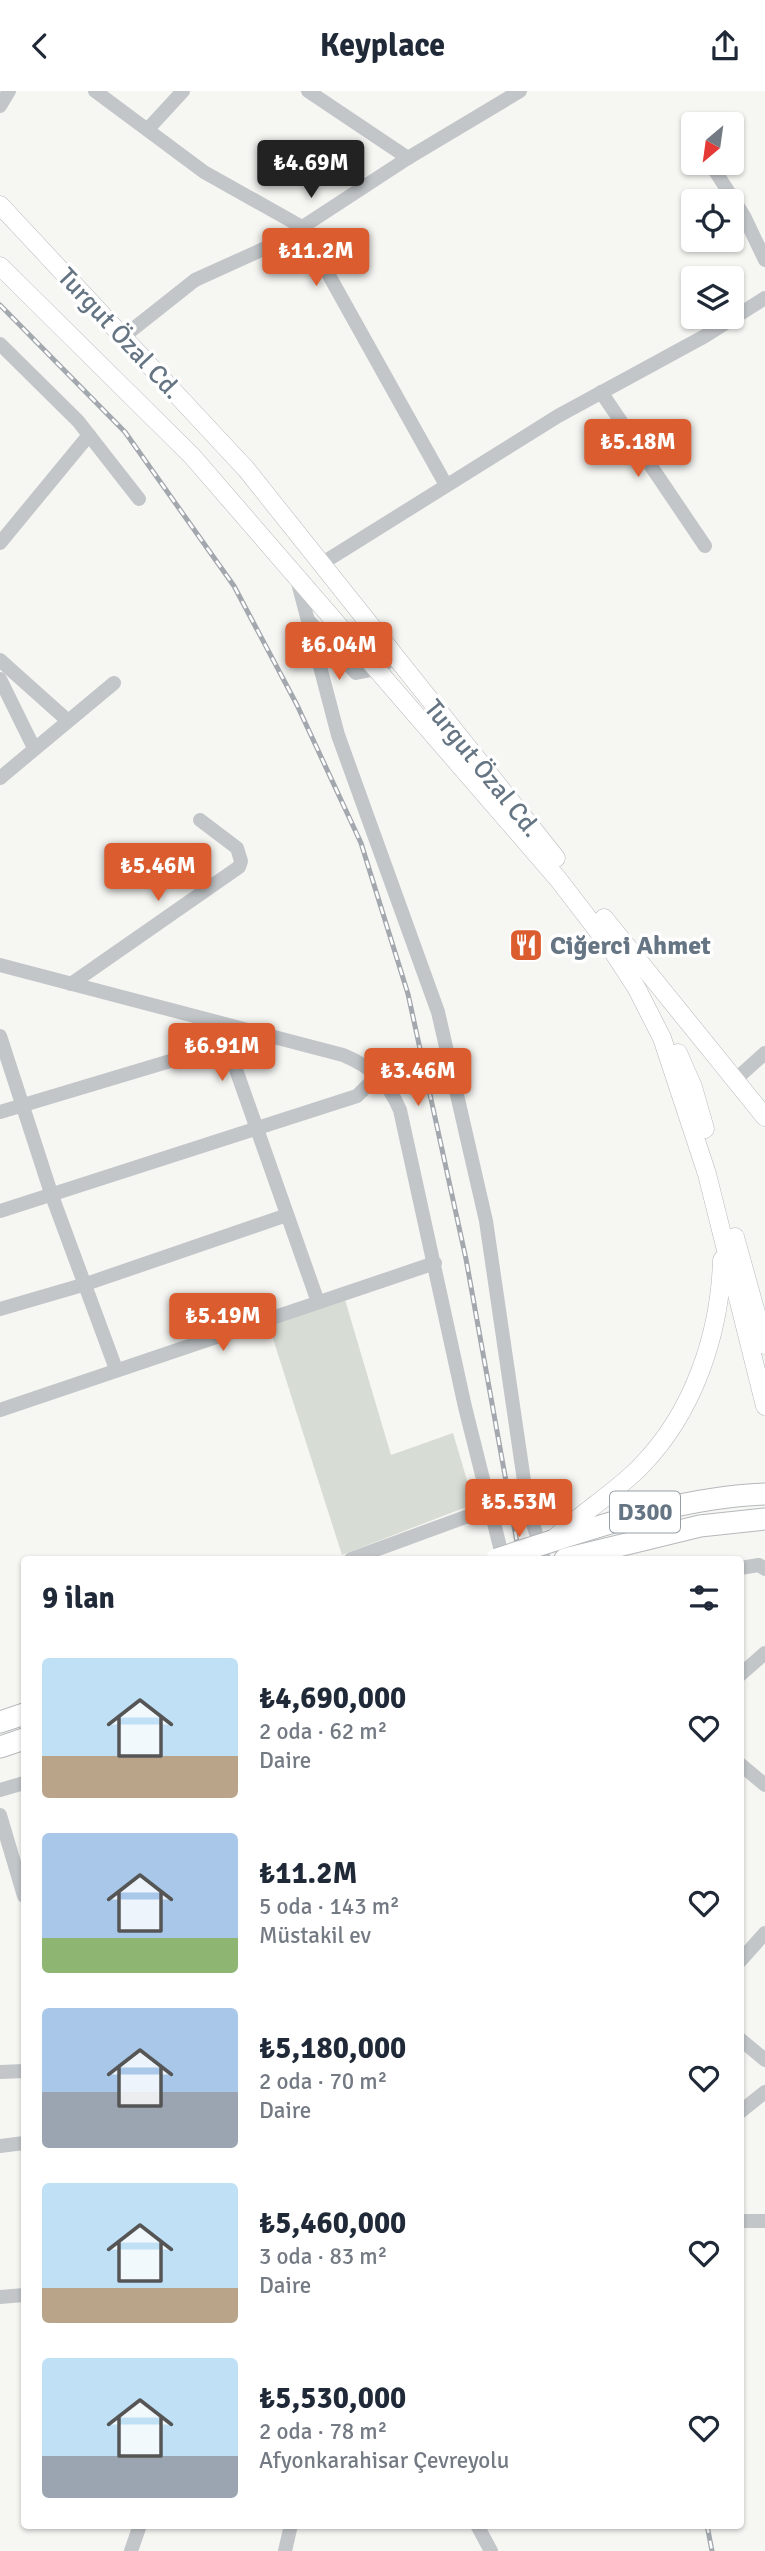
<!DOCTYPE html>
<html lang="tr">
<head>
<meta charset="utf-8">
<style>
	:root { --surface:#fff; --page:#f6f6f7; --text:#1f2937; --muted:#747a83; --accent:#db5c2e }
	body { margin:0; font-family:Signika,sans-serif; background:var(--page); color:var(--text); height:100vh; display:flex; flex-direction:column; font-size:26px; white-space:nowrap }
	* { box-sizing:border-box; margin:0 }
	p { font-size:23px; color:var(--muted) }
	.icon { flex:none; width:38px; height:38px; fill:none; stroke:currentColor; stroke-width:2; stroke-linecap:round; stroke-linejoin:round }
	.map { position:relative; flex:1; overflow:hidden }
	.panel { position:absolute; left:21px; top:1465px; width:723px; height:973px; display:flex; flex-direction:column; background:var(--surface); border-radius:7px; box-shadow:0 2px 5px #0004 }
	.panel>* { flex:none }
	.needle { width:46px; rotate:209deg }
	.buttons { position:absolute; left:681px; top:21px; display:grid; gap:14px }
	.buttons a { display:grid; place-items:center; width:63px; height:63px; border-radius:7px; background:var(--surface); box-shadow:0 2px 5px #0004; font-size:35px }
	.price { position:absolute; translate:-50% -60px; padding:0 16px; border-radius:7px; background:var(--accent); color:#fff; font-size:23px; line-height:46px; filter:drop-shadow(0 2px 4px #0008) }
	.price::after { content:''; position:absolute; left:50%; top:42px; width:21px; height:16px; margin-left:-10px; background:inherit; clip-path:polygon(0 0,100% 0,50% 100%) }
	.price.selected { background:#222; color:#fff }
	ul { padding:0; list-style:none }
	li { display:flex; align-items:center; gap:21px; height:175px; padding:0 21px }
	li span { display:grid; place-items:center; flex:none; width:196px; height:140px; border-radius:7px; color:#555 }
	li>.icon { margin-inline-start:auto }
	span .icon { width:84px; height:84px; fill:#fffc; stroke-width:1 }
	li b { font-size:30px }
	h2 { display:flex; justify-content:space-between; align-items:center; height:84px; padding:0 21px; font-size:30px }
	header { display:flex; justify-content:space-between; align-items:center; height:91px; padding:0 21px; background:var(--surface); font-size:32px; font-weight:800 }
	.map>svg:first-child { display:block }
</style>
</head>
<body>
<header><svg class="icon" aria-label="back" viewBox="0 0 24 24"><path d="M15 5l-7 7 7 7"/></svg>Keyplace<svg class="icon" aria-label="share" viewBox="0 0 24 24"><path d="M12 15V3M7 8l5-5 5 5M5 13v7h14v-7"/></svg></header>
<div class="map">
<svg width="765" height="2460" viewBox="0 0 765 2460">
	<rect width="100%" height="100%" fill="#f6f6f3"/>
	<path fill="#d7ddd4" d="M343 1202 391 1364 453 1342 474 1413 342 1464 267 1229Z"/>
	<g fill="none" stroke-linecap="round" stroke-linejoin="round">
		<g stroke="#b5b9bd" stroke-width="19">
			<g id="major">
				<path d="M0 114 246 378 556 767"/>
				<path d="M0 175 192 365 558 788 608 853 636 896 662 947 707 1083 765 1315"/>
				<path d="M604 827 765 1026"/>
				<path d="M678 962 693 996 705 1038"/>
				<path d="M735 1146 765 1254"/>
				<path d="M555 1447C582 1421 615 1402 641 1375 694 1321 720 1242 722 1169"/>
			</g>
		</g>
		<g stroke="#b5b8bb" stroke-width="23">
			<g id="highway">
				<path d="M552 1450C621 1428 691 1406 765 1403"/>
				<path d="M565 1468 700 1435 765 1428"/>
				<path d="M0 1631 24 1623"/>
				<path d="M0 1656 24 1648"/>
			</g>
		</g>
		<g stroke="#c2c6c9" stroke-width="14">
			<path d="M95 0 204 81 302 136 446 394"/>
			<path d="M308 0 408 67"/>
			<path d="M0 15 9 0"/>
			<path d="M148 38 183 0"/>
			<path d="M710 72 744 125 765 169"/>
			<path d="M123 246 195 189 281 150 408 67 520 0"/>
			<path d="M0 253 78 330 139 408"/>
			<path d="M601 301 705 455"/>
			<path d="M0 452 89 344"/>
			<path d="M321 473 558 325 705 245 765 207"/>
			<path d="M297 488 338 644 438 921 486 1130 528 1417 544 1468"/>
			<path d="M308 529 356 582 376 578 395 566"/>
			<path d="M0 569 67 629"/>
			<path d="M0 588 34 657"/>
			<path d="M0 687 114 592"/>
			<path d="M0 874 343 964C372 976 388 991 400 1019L465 1316 503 1468"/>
			<path d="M71 893 239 776 241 770 237 757 200 729"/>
			<path d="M0 945 52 1105 116 1278"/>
			<path d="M735 989 765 962"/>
			<path d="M0 1021 227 953 318 1211"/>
			<path d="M0 1120 357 1005 378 984"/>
			<path d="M0 1218 86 1193 287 1124"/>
			<path d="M0 1319 435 1172"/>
			<path d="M351 1468 490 1417"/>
			<path d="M740 1477 759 1474 765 1478"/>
			<path d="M740 1584 765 1562"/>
			<path d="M740 1673 765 1694"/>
			<path d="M0 1699 24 1692"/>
			<path d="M0 1724 24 1805"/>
			<path d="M740 1870 765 1842"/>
			<path d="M740 1948 765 1969"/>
			<path d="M0 1981 24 1980"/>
			<path d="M740 2021 765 2001"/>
			<path d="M0 2055 24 2052"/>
			<path d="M740 2130H765"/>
			<path d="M0 2206 24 2204"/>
			<path d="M477 2434 491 2460"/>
			<path d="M131 2460 140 2434"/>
			<path d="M285 2460 291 2434"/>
		</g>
		<use href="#major" stroke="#fff" stroke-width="18"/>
		<use href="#highway" stroke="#fff" stroke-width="21"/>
		<g stroke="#a3a8ae" stroke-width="5">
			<g id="rail">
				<path d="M0 214 125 341 234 495 297 614 361 752 408 903 466 1168 520 1468"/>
				<path d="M707 2434 712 2460"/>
			</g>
		</g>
		<use href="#rail" stroke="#fff" stroke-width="2.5" stroke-dasharray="8" stroke-linecap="butt"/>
		<g stroke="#b5b8bb" stroke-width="23" stroke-linecap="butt">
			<path id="highway-bridge" d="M497 1468 552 1450"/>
		</g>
		<use href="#highway-bridge" stroke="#fff" stroke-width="21"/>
	</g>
	<defs>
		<g id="restaurant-square" transform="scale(1.75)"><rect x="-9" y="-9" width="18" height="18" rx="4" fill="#db5c2e" stroke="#fff"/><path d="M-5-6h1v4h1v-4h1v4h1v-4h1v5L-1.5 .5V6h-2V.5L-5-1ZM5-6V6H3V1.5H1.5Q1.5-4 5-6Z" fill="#fff"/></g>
	</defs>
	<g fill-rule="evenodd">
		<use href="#restaurant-square" x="526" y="854"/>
	</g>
	<g text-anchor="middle" stroke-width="7" stroke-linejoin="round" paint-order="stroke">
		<rect fill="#fff" stroke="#949ea8" stroke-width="2" x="610" y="1400.5" width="70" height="41" rx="5"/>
		<g font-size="24" font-weight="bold" fill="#667583">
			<text x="645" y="1429">D300</text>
		</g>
		<g font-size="26" fill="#667583" stroke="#fff">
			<text transform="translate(120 242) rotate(47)" y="9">Turgut Özal Cd.</text>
			<text transform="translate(483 677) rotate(51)" y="9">Turgut Özal Cd.</text>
		</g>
		<g font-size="26" font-weight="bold" fill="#667583" stroke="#fff" text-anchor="start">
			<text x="550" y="863">Ciğerci Ahmet</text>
		</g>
	</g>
</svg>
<div class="buttons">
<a><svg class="needle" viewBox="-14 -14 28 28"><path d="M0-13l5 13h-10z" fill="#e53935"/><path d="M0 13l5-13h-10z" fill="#747a83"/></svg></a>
<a><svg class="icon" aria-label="locate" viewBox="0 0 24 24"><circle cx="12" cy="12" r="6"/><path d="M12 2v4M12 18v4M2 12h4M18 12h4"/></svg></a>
<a><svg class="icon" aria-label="layers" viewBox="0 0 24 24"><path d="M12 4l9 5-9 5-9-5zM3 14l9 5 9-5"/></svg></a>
</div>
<b class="price selected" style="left:311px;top:109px">₺4.69M</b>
<b class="price" style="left:316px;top:197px">₺11.2M</b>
<b class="price" style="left:638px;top:388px">₺5.18M</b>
<b class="price" style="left:339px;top:591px">₺6.04M</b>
<b class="price" style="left:158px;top:812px">₺5.46M</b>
<b class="price" style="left:222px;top:992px">₺6.91M</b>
<b class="price" style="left:418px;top:1017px">₺3.46M</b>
<b class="price" style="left:223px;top:1262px">₺5.19M</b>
<b class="price" style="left:519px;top:1448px">₺5.53M</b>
<section class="panel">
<h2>9 ilan<svg class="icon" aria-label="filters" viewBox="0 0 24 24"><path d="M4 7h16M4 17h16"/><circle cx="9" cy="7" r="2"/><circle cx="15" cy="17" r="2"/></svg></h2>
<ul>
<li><span style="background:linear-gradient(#bfe0f5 70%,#b9a48a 0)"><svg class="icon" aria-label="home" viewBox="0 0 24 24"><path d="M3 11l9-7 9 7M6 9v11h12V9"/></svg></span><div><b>₺4,690,000</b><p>2 oda · 62 m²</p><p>Daire</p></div><svg class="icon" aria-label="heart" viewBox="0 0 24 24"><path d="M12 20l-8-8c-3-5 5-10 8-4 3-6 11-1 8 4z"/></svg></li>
<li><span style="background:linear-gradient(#a9c7e8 75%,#8fb573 0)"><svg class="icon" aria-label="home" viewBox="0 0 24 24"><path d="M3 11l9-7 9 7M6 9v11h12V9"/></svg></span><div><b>₺11.2M</b><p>5 oda · 143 m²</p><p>Müstakil ev</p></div><svg class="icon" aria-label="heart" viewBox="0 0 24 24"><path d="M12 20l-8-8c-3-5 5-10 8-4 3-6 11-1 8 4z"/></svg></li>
<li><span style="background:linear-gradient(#a9c7e8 60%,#9aa5b1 0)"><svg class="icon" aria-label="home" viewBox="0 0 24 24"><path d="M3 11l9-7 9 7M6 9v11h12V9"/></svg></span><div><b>₺5,180,000</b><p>2 oda · 70 m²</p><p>Daire</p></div><svg class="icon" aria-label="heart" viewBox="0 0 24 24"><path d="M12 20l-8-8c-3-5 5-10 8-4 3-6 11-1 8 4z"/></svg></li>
<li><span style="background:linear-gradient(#bfe0f5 75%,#b9a48a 0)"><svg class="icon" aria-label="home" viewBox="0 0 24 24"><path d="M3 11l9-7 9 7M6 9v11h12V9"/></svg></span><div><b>₺5,460,000</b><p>3 oda · 83 m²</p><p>Daire</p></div><svg class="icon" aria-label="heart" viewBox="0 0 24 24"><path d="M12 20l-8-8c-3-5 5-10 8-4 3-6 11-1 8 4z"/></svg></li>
<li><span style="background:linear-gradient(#bfe0f5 70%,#9aa5b1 0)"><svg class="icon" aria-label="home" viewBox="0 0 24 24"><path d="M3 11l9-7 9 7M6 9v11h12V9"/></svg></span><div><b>₺5,530,000</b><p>2 oda · 78 m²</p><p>Afyonkarahisar Çevreyolu</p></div><svg class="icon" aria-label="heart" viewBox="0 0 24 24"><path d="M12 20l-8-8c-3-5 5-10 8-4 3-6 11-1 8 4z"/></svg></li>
</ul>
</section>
</div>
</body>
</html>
